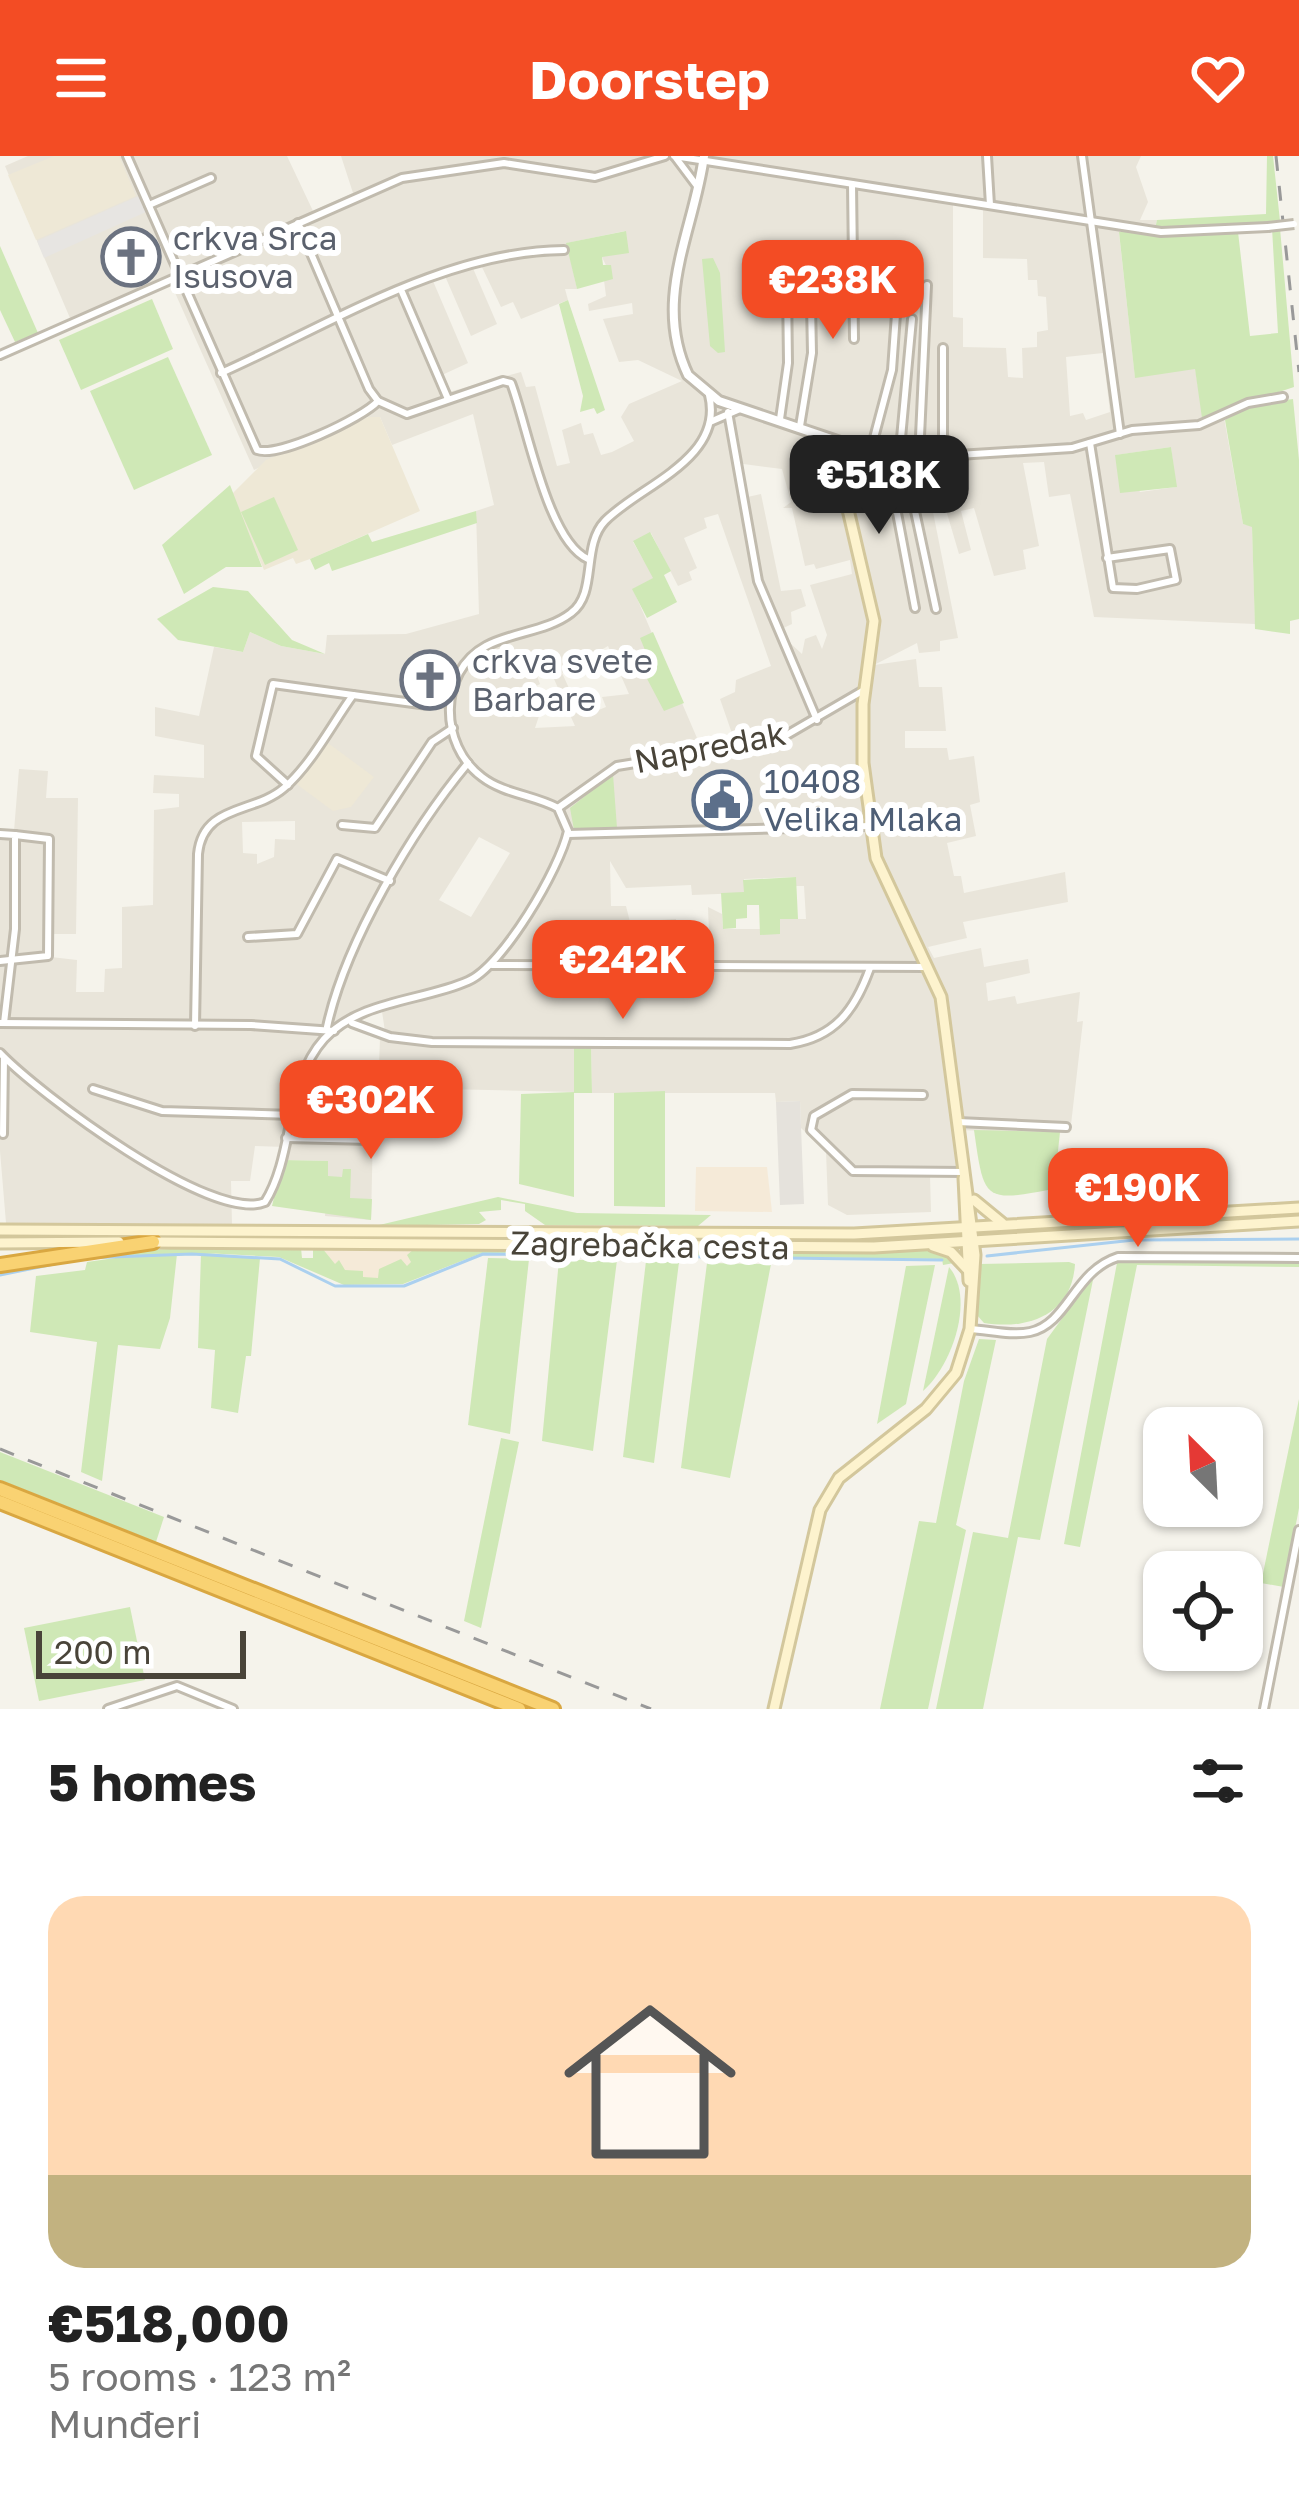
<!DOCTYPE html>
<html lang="en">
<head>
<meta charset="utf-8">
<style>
	:root { --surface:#fff; --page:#f2f2f2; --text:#222; --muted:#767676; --accent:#f34c24 }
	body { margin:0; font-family:"Golos Text",sans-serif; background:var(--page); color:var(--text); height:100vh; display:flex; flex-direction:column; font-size:45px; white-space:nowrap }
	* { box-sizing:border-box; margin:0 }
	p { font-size:39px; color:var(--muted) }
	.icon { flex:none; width:66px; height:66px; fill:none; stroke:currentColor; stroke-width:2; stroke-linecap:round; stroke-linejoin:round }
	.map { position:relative; height:1553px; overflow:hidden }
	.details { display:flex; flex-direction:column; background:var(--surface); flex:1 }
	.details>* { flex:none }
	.needle { width:78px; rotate:336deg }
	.fabs { position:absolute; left:1143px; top:1251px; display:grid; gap:24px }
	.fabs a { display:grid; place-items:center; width:120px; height:120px; border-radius:24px; background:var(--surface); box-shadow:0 3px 9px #0004; font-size:60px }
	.scale { position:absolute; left:36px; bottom:30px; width:210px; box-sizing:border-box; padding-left:12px; border:6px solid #494439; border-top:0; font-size:33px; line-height:42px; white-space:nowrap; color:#494439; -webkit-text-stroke:9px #fff; paint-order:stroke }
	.price { position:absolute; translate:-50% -102px; padding:0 27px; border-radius:24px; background:var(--accent); color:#fff; font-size:39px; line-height:78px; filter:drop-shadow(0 3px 6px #0008) }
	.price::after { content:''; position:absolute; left:50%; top:72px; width:36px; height:27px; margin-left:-18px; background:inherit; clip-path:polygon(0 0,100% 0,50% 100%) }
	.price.current { background:#222; color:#fff }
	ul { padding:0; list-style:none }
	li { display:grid; align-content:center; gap:24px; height:636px; padding:0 48px }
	li span { display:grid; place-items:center; height:372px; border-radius:36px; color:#555 }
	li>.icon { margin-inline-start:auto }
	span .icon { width:216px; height:216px; fill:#fffc; stroke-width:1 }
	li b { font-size:51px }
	h2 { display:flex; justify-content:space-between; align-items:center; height:144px; padding:0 48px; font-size:51px }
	header { display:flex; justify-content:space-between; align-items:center; height:156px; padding:0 48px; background:var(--accent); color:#fff; font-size:54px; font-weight:700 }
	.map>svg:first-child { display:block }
</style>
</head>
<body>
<header><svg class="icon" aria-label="menu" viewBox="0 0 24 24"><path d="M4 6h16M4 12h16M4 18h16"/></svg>Doorstep<svg class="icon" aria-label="heart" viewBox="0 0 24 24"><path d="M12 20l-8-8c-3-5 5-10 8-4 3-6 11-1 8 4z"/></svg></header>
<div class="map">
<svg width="1299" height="1553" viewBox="0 0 1299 1553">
	<rect width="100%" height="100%" fill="#f5f3eb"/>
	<path fill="#e9e5da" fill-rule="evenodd" d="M28 0H287L313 55 353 37 341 0H1141L1136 11 1148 46 1140 64H1157L1154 79 1119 77 1135 221 1195 212 1203 262 1223 256 1243 368 1252 370 1255 468 1094 461 1070 338 1049 341 1044 306 1023 307 1039 390 1023 394 1026 413 994 420 974 352 961 355 971 394 959 398 946 354 933 356 958 482 940 485V495L919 497 917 487 874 509 916 503 919 531H942L946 575H905V592H947L949 604 974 600 980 646 970 649 976 680 947 687 954 720H961L964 737 1065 716 1068 746 963 766 967 782 928 791 934 802 981 792 984 811 1028 803 1030 817 986 827 988 845 1015 840 1017 848 1080 836 1077 866 1083 865 1070 977 954 974 957 1020H930L931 1056 847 1059 828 1049 826 995 801 972 800 945 776 946 775 937H592L591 891 575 890 574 936 445 933V955L415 954 416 934 378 935 380 882H386L381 849 324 878 310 903 336 906 335 930H374L371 1064 325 1060 328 1005 283 1004 285 991 255 990 250 1025H231L232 1069 6 1067 0 995V675H14L19 613 48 615 46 642H78L76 778H52L51 801 77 804 76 836H104L105 813 122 812V751L153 749 154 654 179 651V638L153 637 154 619 204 622V589L155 580V551L199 560 214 491 243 496 250 476 281 490 325 498 327 479 406 478 479 458 476 355 494 349 473 258 392 289 380 261H367L254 314 168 121 70 162 5 10ZM953 48 983 53V102L1027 103 1028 124H1037L1038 140 1046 141 1048 174 1037 176V191L1022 192 1023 222 1008 221 1006 192 963 191V162L953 161ZM625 75 602 101 612 122 604 124 606 140 588 148 589 155 632 147 633 158 603 163 619 206 638 204 682 225 629 248 621 261 634 285 612 296 601 299 593 277 584 279 581 267 562 274 570 307 557 310 535 230 526 231 521 216 449 236 442 219 468 207 433 125 445 120 471 180 497 168 472 110 481 109 501 151 513 146 521 163 568 144 565 133H577L567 87ZM1103 197 1110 256 1086 264 1083 257 1070 260 1066 201ZM1171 291 1176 331 1140 336 1116 299ZM736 307 782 313 791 346 783 352H792L805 410 814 408 816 413 850 404 852 418 810 429 827 479 822 493 816 479 805 483 802 498 777 475 792 468 791 456 806 450 801 433 781 435 761 338 743 342ZM718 358 771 510 736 524 735 536 720 543 735 586 700 589 633 433 654 422 633 386 651 377 678 430 692 424 689 416 697 412 684 382 707 372 704 362ZM608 490 629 538 602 541 606 551 591 557 587 551 579 554 562 517ZM550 514 575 570 535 572 540 557 531 533 540 528 537 520ZM242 666 295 665V684L275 683 274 701 257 708V698L243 697ZM479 681 510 697 471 761 439 744ZM610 705 626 732 691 729 692 739 744 737V723L795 721 796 730H804L806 763H779L760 778V773H723L722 758 708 751 709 777 677 784 676 763 630 766 626 750H611Z"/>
	<g fill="#f5ead8">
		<path d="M696 1011H767L772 1056 695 1055Z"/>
		<path d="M335 1089 423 1093 420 1119 390 1127 318 1116 320 1092Z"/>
	</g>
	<path fill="#e5e2dc" d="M800 945 804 1048 780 1049 776 946Z"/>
	<g fill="#eee8d6">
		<path d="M54 0H119L136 40 36 84 8 19Z"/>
		<path d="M368 261H380L420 355 310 403 296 408 293 402 264 414 231 339 266 304Z"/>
		<path d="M328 587 374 621 351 651 333 655 295 627Z"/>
	</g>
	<g fill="#cfe8b6">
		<path d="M1267 0H1273L1280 65 1155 73 1157 64 1266 58Z"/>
		<path d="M1272 72H1280L1294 231 1202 262 1195 213 1135 222 1119 76H1238L1250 180 1278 177Z"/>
		<path d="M626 75 629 97 602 101 603 109H611L613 123 577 133 566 87Z"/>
		<path d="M0 90 38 177 15 186 0 154Z"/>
		<path d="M713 102 720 117 725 196 718 197 710 190 702 103Z"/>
		<path d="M152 143 173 193 81 234 59 184Z"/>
		<path d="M568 144 605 254 597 258 594 252 580 256 583 240 559 148Z"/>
		<path d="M168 201 212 299 134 334 90 235Z"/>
		<path d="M1293 243 1299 304V463L1290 465V478L1255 473 1252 371 1243 368 1225 264 1252 249Z"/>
		<path d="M1171 291 1177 331 1120 337 1115 299Z"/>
		<path d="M230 329 262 411H226L184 438 162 389Z"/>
		<path d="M274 341 298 394 265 409 241 356Z"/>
		<path d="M476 355 477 367 332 415 329 407 315 414 310 403 368 378 372 386Z"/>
		<path d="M650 376 671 415 664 419 677 446 647 462 632 433 653 422 633 385Z"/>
		<path d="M213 431 248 435 292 484 325 498 281 490 250 476 243 496 178 484 157 463Z"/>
		<path d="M653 476 684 547 664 555 634 498 645 494 640 482Z"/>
		<path d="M613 618 617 672 574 674 570 652Z"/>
		<path d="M796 721 798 763H780V778L760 779 759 749H747V762L736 763V772L723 773 721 737 744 736 743 724Z"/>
		<path d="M574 890H591L592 937H574V1041L519 1028 521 938 574 936Z"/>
		<path d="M665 935V1051L614 1050V937Z"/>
		<path d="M974 974 1060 976 1054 1033C984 1046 984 1046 974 974Z"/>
		<path d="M283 1004 328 1005V1020L342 1021 343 1013H351L350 1042 372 1043 371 1064 272 1050Z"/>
		<path d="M498 1041 577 1057 711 1059 698 1070 545 1069 525 1055V1048L501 1044V1054L479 1056 486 1064 479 1068 375 1070Z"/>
		<path d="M0 1078 952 1079 802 1087Z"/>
		<path d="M248 1089 301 1092 302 1102H313V1094L306 1093 322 1092 335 1108 339 1104 345 1114 363 1115V1121L378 1122 379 1113 401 1103 407 1110 411 1106 407 1099 414 1093 938 1095 952 1100 954 1107 943 1109 942 1103 482 1097 403 1128 344 1129 279 1101 205 1097 260 1102 251 1200H246L238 1257 211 1252 215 1194 198 1192 201 1098H177L170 1162 160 1193 118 1189 102 1325 81 1316 97 1186 30 1176 36 1120 85 1114 87 1106 129 1100H91L111 1096Z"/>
		<path d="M488 1102 529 1103 510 1278 468 1269Z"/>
		<path d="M559 1104H617L593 1295 542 1285Z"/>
		<path d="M646 1105 679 1106 654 1307 623 1301Z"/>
		<path d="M1138 1105H1284L1299 1107V1111L1137 1109 1080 1391 1064 1388 1117 1107Z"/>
		<path d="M707 1107 771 1108 730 1322 681 1312Z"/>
		<path d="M979 1108 1069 1106 1075 1108C1072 1159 1028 1174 984 1167L976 1158Z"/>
		<path d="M935 1109 906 1248 877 1268 906 1110Z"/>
		<path d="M949 1111C976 1143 951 1211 923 1235Z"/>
		<path d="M1094 1119 1040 1384 1018 1381 983 1553H936L973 1376 1008 1382 1047 1183Z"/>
		<path d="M979 1183 996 1184 956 1369 966 1374 928 1553H880L919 1365 936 1367 964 1225Z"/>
		<path d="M1299 1243V1352L1284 1431 1261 1427Z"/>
		<path d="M501 1282 519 1286 481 1472 464 1465Z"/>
		<path d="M0 1296 164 1361 156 1386 0 1324Z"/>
		<path d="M130 1451 145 1524 39 1545 24 1472Z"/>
	</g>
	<path fill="#e7e5e2" d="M141 39 148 55 44 102 37 85Z"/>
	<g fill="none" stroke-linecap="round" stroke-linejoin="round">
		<g stroke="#abd0ef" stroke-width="3">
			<path d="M987 1100 1134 1084 1299 1083"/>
			<path d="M0 1119 84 1102 192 1098 280 1103 335 1130H404L483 1098 942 1104"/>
		</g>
		<g stroke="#c1bbae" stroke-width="12">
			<g id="minor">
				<path d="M127 0 257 294C278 302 363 262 378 245"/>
				<path d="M674 0 1161 76 1268 71"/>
				<path d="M987 0 990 49"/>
				<path d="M1082 0 1120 278"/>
				<path d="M676 2 697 30"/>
				<path d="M852 28 854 183"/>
				<path d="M149 49 211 22"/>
				<path d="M298 67 369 233 378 245 407 258 503 225 511 227C527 268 547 385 588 403"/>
				<path d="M402 136 448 243"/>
				<path d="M943 192V299"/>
				<path d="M0 199 402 22 504 7 595 21 665 0"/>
				<path d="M221 217C329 169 444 95 564 94"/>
				<path d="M728 256 758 425 817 564"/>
				<path d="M780 263 788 207 787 130"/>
				<path d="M710 266 740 253"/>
				<path d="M800 270 812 197 810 96"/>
				<path d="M1090 287 1113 432 1137 433 1176 424 1170 393 1107 402"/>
				<path d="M870 297 892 214 897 144"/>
				<path d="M919 302 927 129"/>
				<path d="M877 304 1072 292 1132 274 1199 269 1248 247 1283 241"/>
				<path d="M887 304 915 452"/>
				<path d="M899 304 912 163"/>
				<path d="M904 304 936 453"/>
				<path d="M288 629 256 600 273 528 353 539"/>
				<path d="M558 652 617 610 778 584 864 534"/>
				<path d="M342 669 375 672 432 586 453 572"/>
				<path d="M0 678 15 679V773L4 867"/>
				<path d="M568 678 870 670"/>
				<path d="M248 781 297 778 337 703 390 725"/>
				<path d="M0 805 48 800 49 683 15 679"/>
				<path d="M492 809 926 811"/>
				<path d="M0 867 251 869 334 875"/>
				<path d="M352 867 390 881 432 886 790 888C835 881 855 854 870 812"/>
				<path d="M195 870 198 698C203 648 254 658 284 632 311 609 332 568 353 539L428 549 450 545"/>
				<path d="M327 871C345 787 413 673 468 607"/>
				<path d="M0 897C38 937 212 1068 265 1046 295 998 285 926 324 883 360 844 423 845 468 825 503 810 560 712 568 675L558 652C534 639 504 638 482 621 439 589 438 516 486 490 512 476 548 475 571 457 598 437 581 390 605 365 639 330 725 303 709 239"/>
				<path d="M93 933 162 955 293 959"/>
				<path d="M923 939 852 938 814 960 811 974 853 1015 965 1016"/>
				<path d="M958 966 1066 971"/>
				<path d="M3 978 4 902"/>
				<path d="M286 982 372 984 375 933"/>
				<path d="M970 1173C989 1174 1011 1180 1030 1176 1068 1168 1074 1115 1118 1101L1299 1102"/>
				<path d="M108 1553 177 1530 233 1553"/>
				<path d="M1264 1553 1299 1374"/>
			</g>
		</g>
		<g stroke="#c1bbae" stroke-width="14">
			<path id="tertiary" d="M704 0C694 75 652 143 688 219L719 245 852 290"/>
		</g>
		<g stroke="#d3c79c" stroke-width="15">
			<g id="secondary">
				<path d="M964 1022 969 1125"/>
				<path d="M974 1044 1002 1067"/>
				<path d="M0 1074 854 1078 1299 1052"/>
				<path d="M147 1086 874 1091 1299 1065"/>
				<path d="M0 1087 119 1086"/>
				<path d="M933 1090 951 1096 967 1113"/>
				<path d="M774 1553 820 1354 839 1322 926 1253 956 1217 970 1173 975 1099 941 841 876 702 863 607V548L874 465 846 345C845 325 846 309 852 290L874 299 877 307 846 339"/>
			</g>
		</g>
		<g stroke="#d9a741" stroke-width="18">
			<g id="motorway">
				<path d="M0 1109 153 1086"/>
				<path d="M0 1333 553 1553"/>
				<path d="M0 1346 519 1553"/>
			</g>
		</g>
		<use href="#minor" stroke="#fff" stroke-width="6"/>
		<use href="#tertiary" stroke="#fff" stroke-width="8"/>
		<use href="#secondary" stroke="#fdf3ce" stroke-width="9"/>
		<use href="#motorway" stroke="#f9d272" stroke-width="12"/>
		<g stroke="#999" stroke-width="3" stroke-dasharray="15 15" stroke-linecap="butt">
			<path d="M1276 0 1299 216"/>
			<path d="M0 1293 651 1553"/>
		</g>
		<g stroke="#c1bbae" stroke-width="12" stroke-linecap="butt">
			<path id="minor-bridge" d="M1268 71 1294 68"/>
		</g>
		<use href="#minor-bridge" stroke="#fff" stroke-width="6"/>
	</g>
	<defs>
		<g id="church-ring" transform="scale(3)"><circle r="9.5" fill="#fff" stroke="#6b7280" stroke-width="1.5"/><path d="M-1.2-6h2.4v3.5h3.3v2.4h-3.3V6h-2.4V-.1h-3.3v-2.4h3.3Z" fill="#6b7280"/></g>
		<g id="civic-ring" transform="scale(3)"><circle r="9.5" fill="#fff" stroke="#5c6f8a" stroke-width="1.5"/><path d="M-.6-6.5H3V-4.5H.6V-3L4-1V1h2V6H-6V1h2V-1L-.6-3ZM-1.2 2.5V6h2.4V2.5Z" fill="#5c6f8a"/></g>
	</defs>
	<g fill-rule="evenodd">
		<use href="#church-ring" x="131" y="101"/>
		<use href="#church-ring" x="430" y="524"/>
		<use href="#civic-ring" x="722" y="644"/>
	</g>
	<g text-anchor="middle" stroke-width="12" stroke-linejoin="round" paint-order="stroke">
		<g font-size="33" fill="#5b616d" stroke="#fff" text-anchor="start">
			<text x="173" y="94">crkva Srca<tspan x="173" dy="38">Isusova</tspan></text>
			<text x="472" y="517">crkva svete<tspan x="472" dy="38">Barbare</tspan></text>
		</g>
		<g font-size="33" fill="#494439" stroke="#fff">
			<text transform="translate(710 591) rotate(-11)" y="12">Napredak</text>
			<text transform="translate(650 1089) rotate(1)" y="12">Zagrebačka cesta</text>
		</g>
		<g font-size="33" fill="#4e5e75" stroke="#fff" text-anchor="start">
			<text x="764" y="637">10408<tspan x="764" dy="38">Velika Mlaka</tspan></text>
		</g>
	</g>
</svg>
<div class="fabs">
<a><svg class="needle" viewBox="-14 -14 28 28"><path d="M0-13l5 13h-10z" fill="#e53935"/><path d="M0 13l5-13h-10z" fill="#767676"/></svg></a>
<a><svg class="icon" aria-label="locate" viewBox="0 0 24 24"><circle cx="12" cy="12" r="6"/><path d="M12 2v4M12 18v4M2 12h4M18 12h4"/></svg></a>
</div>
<div class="scale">200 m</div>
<b class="price" style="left:833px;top:186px">€238K</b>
<b class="price current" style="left:879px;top:381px">€518K</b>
<b class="price" style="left:623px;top:866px">€242K</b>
<b class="price" style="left:371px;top:1006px">€302K</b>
<b class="price" style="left:1138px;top:1094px">€190K</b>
</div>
<section class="details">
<h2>5 homes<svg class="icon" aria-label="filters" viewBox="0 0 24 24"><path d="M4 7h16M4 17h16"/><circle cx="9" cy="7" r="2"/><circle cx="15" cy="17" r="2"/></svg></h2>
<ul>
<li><span style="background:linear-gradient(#ffd9b3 75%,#c2b280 0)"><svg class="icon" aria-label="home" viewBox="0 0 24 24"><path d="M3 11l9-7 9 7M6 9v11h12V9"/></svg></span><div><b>€518,000</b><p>5 rooms · 123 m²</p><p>Munđeri</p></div></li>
</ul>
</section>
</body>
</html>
